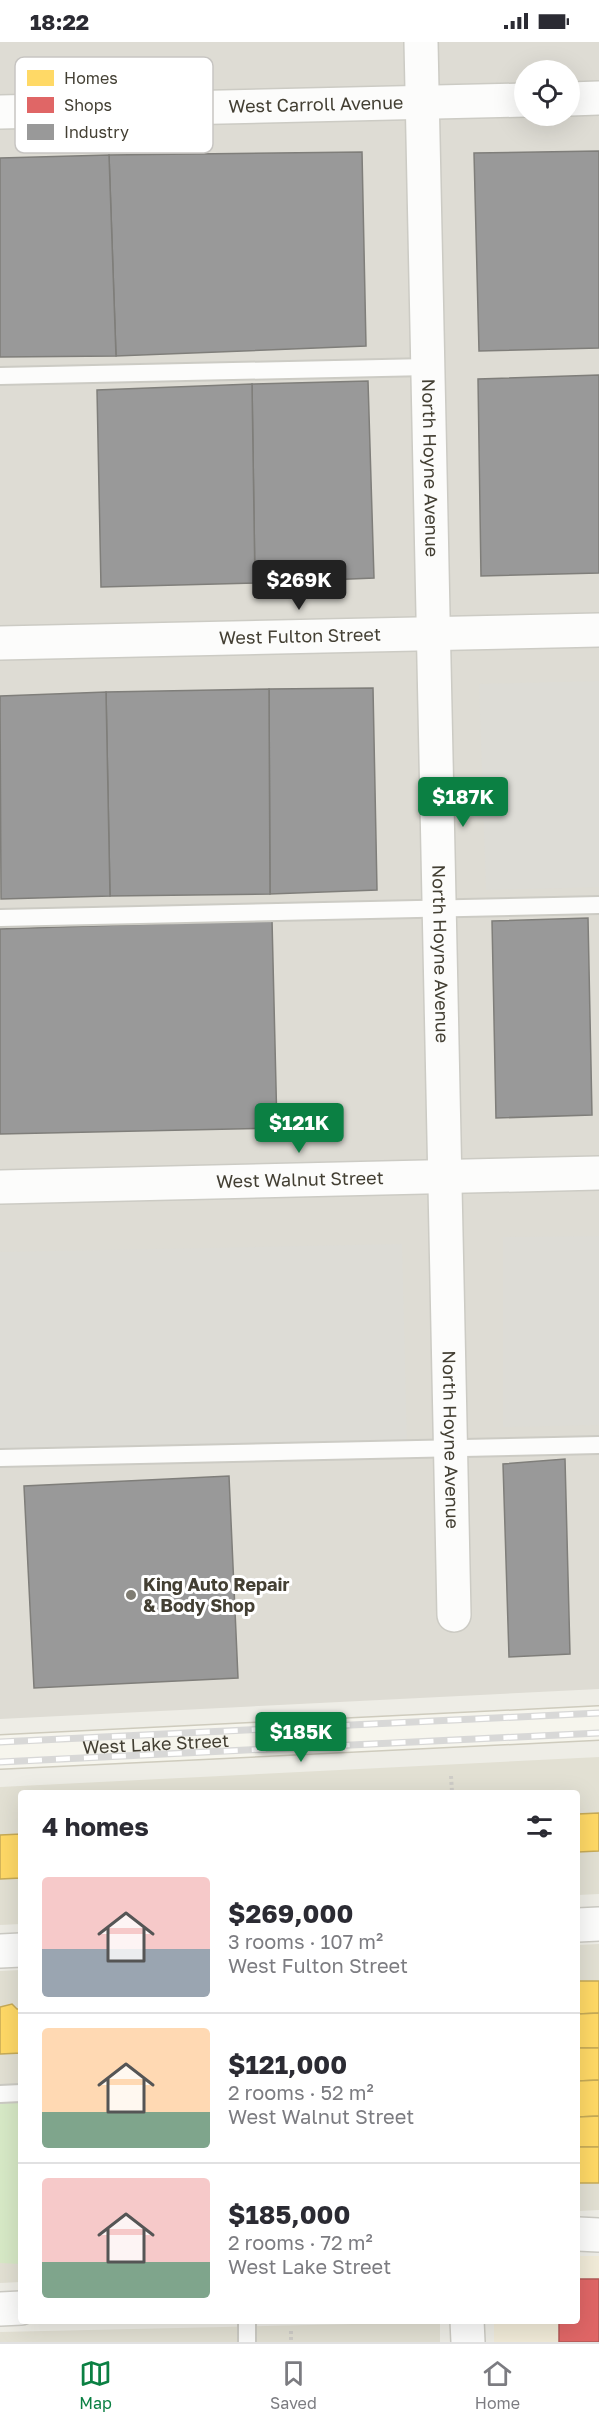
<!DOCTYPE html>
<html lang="en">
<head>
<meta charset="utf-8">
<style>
	:root { --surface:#fff; --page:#f7f7f7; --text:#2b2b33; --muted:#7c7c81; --line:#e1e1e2; --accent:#0b8043 }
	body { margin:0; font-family:"Golos Text",sans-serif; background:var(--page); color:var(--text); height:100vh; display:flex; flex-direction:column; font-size:22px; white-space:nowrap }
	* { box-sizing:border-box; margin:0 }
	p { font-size:20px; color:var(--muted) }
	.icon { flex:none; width:33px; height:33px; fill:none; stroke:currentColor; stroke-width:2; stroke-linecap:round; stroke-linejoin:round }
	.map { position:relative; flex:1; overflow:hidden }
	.side { position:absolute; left:18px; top:1748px; width:562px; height:534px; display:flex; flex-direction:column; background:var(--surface); border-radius:6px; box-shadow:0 6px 24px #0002 }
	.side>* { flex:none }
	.controls { position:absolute; left:514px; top:18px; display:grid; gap:12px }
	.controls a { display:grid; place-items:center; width:66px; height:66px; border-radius:50%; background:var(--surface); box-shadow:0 6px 24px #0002; font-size:30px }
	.price { position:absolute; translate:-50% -51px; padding:0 14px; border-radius:6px; background:var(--accent); color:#fff; font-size:20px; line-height:39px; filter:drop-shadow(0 2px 3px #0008) }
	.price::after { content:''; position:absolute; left:50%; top:36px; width:18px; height:14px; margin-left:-9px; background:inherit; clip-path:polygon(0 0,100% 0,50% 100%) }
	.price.active { background:#222; color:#fff }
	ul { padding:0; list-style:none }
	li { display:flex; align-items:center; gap:18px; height:150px; padding:0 24px }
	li+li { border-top:2px solid var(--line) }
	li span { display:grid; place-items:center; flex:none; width:168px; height:120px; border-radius:6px; color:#555 }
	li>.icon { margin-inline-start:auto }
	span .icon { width:72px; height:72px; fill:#fffc; stroke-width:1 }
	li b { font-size:26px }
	h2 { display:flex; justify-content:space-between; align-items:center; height:72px; padding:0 24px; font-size:26px }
	.status { display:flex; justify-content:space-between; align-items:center; height:42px; padding:0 30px; background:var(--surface); direction:ltr }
	.status svg { height:16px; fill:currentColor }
	.menu { display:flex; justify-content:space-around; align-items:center; height:84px; border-top:2px solid var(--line); background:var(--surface); font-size:16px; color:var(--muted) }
	.menu a { display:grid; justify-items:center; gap:3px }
	.menu .active { color:var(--accent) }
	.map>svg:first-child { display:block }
</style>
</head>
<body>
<div class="status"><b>18:22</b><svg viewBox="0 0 49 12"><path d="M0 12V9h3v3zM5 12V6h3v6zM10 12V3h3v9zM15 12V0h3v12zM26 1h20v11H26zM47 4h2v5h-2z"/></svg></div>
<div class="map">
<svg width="599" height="2300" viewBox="0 0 599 2300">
	<rect width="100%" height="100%" fill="#eeede6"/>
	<g fill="#e2e0d3">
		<path d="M599 1715V1852L578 1853V1750H21V1882L0 1883V1745Z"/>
		<path d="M599 1902V2168L578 2169V1903Z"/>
		<path d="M21 1928V2240L0 2241V1929Z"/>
		<path d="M440 2280V2300H0V2290Z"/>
	</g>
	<path fill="#f1ebd8" d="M578 2214H599V2300H494V2279L578 2278Z"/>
	<path fill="#dedcd4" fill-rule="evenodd" d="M0 0H599V1647L0 1677ZM525 28H570V74H525Z"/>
	<path fill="#d7e9c6" d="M21 2060V2222L0 2221V2061Z"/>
	<g fill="#dddcd6">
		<path d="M599 639V845L486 848 479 642Z"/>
		<path d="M599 1194V1383L503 1385V1195Z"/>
		<path d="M402 1202 407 1403 0 1412V1210Z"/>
	</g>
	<g fill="#ffd966" stroke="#c7ab57" stroke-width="1.5">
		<path d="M599 1771V1809L578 1810V1772Z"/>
		<path d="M21 1792V1836L0 1837V1793Z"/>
		<path d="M578 1939H599V1971L578 1972Z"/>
		<path d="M12 1962 17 1967H21V2011L0 2012V1965Z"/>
		<path d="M599 1971V2006H578V1972Z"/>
		<path d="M578 2006H599V2038L578 2039Z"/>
		<path d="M599 2038V2074L578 2075V2039Z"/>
		<path d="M599 2074V2105H578V2075Z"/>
		<rect x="578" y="2105" width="21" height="36"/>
	</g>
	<path fill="#e06666" stroke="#b15a57" stroke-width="1.5" d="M578 2237H599V2300H559V2278H578Z"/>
	<g fill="#999" stroke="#7f7e7a" stroke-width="1.5">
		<path d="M599 109V306L479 309 474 111Z"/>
		<path d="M362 110 366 304 116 314 109 113Z"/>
		<path d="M109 113 116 314 0 315V116Z"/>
		<path d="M599 333V531L481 534 478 337Z"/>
		<path d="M368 339 374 536 255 541 252 342Z"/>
		<path d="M252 342 255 541 101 545 97 348Z"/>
		<path d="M373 646 377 848 270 852 269 647Z"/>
		<path d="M269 647 270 852 110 854 106 650Z"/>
		<path d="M106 650 110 854 1 857 0 654Z"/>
		<path d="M588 876 592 1073 496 1076 492 879Z"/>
		<path d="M272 878 277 1086 0 1092V887Z"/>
		<path d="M565 1417 570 1612 509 1615 503 1422Z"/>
		<path d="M229 1434 238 1636 34 1646 24 1444Z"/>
	</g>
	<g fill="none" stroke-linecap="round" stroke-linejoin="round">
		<g stroke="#cccbc4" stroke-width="20">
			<g id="service">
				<path d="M0 334 428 325"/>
				<path d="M0 876 599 863"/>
				<path d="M0 1416 599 1403"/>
				<path d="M0 2052 21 2051"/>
				<path d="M247 2278V2300"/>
			</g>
		</g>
		<g stroke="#cccbc4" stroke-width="36">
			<g id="minor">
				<path id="s1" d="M421 0 454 1573"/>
				<path d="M570 57 599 56"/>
				<path id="s2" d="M0 70 525 58"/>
				<path id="s3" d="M0 601 599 588"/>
				<path id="s4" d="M0 1145 599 1131"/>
				<path d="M578 1883 599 1882"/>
				<path d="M0 1909 21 1908"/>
				<path d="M578 2192 599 2193"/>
				<path d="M0 2267 21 2266"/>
				<path d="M467 2278 468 2300"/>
			</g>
		</g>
		<g stroke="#cecbbd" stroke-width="36">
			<g id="secondary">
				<path id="s5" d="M0 1710 599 1681"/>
			</g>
		</g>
		<g stroke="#cfcdc8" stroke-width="4" stroke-dasharray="3 3" stroke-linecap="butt">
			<path d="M451 1734 452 1750"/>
			<path d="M291 2289V2300"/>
		</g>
		<use href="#service" stroke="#fcfcfb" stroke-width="16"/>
		<use href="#minor" stroke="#fcfcfb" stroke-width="33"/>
		<use href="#secondary" stroke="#f6f5ed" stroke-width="33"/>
		<g stroke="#d8d8d7" stroke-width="7">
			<g id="rail">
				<path d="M0 1700 599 1671"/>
				<path d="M0 1720 599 1691"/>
			</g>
		</g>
		<use href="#rail" stroke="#fff" stroke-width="4.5" stroke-dasharray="14" stroke-linecap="butt"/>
	</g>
	<circle fill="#7f7c72" stroke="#fff" stroke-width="2" cx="131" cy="1553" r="6"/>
	<g text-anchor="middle" stroke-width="6" stroke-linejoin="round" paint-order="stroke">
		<g font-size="18" fill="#433f33" stroke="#fff">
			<text dy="6" stroke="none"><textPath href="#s2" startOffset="316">West Carroll Avenue</textPath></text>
			<text dy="6" stroke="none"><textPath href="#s1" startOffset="426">North Hoyne Avenue</textPath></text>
			<text dy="6" stroke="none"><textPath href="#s3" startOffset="300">West Fulton Street</textPath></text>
			<text dy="6" stroke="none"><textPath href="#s1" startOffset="912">North Hoyne Avenue</textPath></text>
			<text dy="6" stroke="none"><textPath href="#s4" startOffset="300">West Walnut Street</textPath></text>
			<text dy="6" stroke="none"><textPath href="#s1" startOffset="1398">North Hoyne Avenue</textPath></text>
			<text dy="6" stroke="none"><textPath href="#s5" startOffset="156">West Lake Street</textPath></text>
		</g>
		<g font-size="18" font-weight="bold" fill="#433f33" stroke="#fff" text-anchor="start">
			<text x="143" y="1549">King Auto Repair<tspan x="143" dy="21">&amp; Body Shop</tspan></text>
		</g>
	</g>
	<rect x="15" y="15" width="198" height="96" rx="9" fill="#fff" stroke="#c7c5c2" stroke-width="1.5"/>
	<rect x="27" y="28" width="27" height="16" fill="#ffd966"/>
	<rect x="27" y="55" width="27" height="16" fill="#e06666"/>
	<rect x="27" y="82" width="27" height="16" fill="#999"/>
	<g font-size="16" fill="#433f33">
		<text x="64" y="42">Homes</text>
		<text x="64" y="69">Shops</text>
		<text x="64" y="96">Industry</text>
	</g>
</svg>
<div class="controls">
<a><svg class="icon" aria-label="locate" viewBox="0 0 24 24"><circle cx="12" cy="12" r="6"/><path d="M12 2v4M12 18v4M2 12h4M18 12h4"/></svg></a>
</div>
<b class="price active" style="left:299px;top:569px">$269K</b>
<b class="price" style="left:463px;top:786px">$187K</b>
<b class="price" style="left:299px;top:1112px">$121K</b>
<b class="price" style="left:301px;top:1721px">$185K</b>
<section class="side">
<h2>4 homes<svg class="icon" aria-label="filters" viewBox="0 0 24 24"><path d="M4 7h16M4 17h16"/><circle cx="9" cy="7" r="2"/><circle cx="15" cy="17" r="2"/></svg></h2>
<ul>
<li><span style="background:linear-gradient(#f6c9c9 60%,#9aa5b1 0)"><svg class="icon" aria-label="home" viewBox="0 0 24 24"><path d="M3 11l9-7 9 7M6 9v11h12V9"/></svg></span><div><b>$269,000</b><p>3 rooms · 107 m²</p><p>West Fulton Street</p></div></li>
<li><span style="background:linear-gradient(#ffd9b3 70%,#7fa58c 0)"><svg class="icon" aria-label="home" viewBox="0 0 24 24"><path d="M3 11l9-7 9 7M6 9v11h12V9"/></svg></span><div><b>$121,000</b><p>2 rooms · 52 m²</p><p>West Walnut Street</p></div></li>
<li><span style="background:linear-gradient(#f6c9c9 70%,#7fa58c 0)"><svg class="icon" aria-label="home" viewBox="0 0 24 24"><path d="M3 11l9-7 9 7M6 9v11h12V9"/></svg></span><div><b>$185,000</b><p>2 rooms · 72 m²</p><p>West Lake Street</p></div></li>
</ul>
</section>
</div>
<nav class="menu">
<a class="active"><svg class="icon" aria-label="map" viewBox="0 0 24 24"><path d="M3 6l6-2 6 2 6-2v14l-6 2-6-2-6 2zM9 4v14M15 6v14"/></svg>Map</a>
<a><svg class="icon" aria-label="saved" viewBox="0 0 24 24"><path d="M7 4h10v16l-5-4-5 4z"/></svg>Saved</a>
<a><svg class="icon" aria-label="home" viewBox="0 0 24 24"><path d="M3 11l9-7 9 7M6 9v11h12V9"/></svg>Home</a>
</nav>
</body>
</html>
